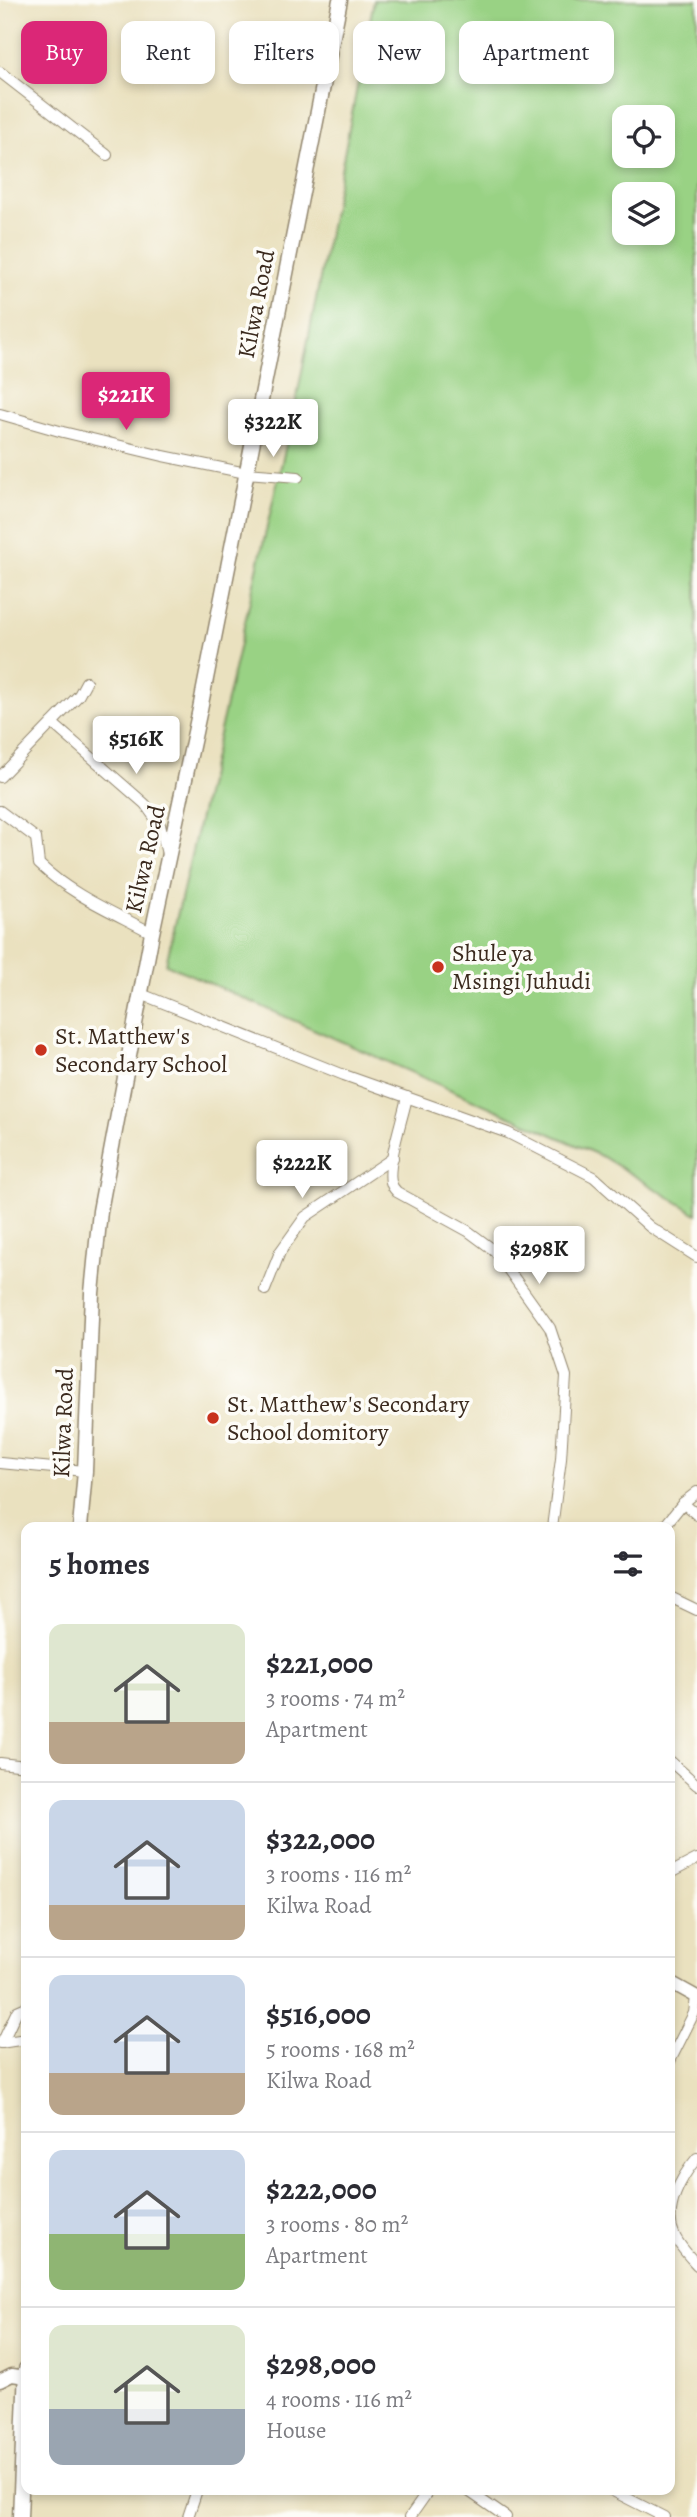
<!DOCTYPE html>
<html lang="en">
<head>
<meta charset="utf-8">
<style>
	:root { --surface:#fff; --page:#f7f7f7; --text:#2b2b33; --muted:#7c7c81; --line:#e1e1e2; --accent:#db2777 }
	body { margin:0; font-family:Alegreya,serif; background:var(--page); color:var(--text); height:100vh; display:flex; flex-direction:column; font-size:26px; white-space:nowrap }
	* { box-sizing:border-box; margin:0 }
	p { font-size:23px; color:var(--muted) }
	.icon { flex:none; width:38px; height:38px; fill:none; stroke:currentColor; stroke-width:2; stroke-linecap:round; stroke-linejoin:round }
	.map { position:relative; flex:1; overflow:hidden }
	.drawer { position:absolute; left:21px; top:1522px; width:654px; height:973px; display:flex; flex-direction:column; background:var(--surface); border-radius:14px; box-shadow:0 4px 10px #0003 }
	.drawer>* { flex:none }
	.guide { position:absolute; left:21px; top:21px; width:656px; height:63px; display:flex; gap:14px }
	.fabs { position:absolute; left:612px; top:105px; display:grid; gap:14px }
	.fabs a { display:grid; place-items:center; width:63px; height:63px; border-radius:14px; background:var(--surface); box-shadow:0 4px 10px #0003; font-size:35px }
	.price { position:absolute; translate:-50% -60px; padding:0 16px; border-radius:7px; background:#fff; color:#222; font-size:23px; line-height:46px; filter:drop-shadow(0 2px 4px #0008) }
	.price::after { content:''; position:absolute; left:50%; top:42px; width:21px; height:16px; margin-left:-10px; background:inherit; clip-path:polygon(0 0,100% 0,50% 100%) }
	.price.on { background:var(--accent); color:#fff }
	ul { padding:0; list-style:none }
	li { display:flex; align-items:center; gap:21px; height:175px; padding:0 28px }
	li+li { border-top:2px solid var(--line) }
	li span { display:grid; place-items:center; flex:none; width:196px; height:140px; border-radius:14px; color:#555 }
	li>.icon { margin-inline-start:auto }
	span .icon { width:84px; height:84px; fill:#fffc; stroke-width:1 }
	li b { font-size:30px }
	h2 { display:flex; justify-content:space-between; align-items:center; height:84px; padding:0 28px; font-size:30px }
	.pill { padding:0 24px; border-radius:14px; background:var(--surface); box-shadow:0 4px 10px #0003; font-size:24px; line-height:63px }
	.pill.on { background:var(--accent); color:#fff }
	.map>svg:first-child { display:block }
</style>
</head>
<body>
<div class="map">
<svg width="697" height="2517" viewBox="0 0 697 2517">
	<rect width="100%" height="100%" fill="#fdfcf7"/>
	<filter id="ink" filterUnits="userSpaceOnUse"><feTurbulence type="fractalNoise" baseFrequency=".0143" numOctaves="2"/><feDisplacementMap in="SourceGraphic" scale="14" xChannelSelector="R" yChannelSelector="G"/><feConvolveMatrix kernelMatrix="1 2 1 2 8 2 1 2 1" color-interpolation-filters="sRGB"/></filter>
	<filter id="wash" filterUnits="userSpaceOnUse"><feTurbulence type="fractalNoise" baseFrequency=".00686" numOctaves="4" result="noise"/><feDisplacementMap in="SourceGraphic" scale="28" xChannelSelector="R" yChannelSelector="G"/><feGaussianBlur stdDeviation="1.57" result="paint"/><feColorMatrix in="noise" values="0 0 0 0 0 0 0 0 0 0 0 0 0 0 0 0 0 1.4 0 .05"/><feComposite in="paint" operator="in"/></filter>
	<g filter="url(#wash)">
		<rect width="100%" height="100%" fill="#eae1bf"/>
		<path fill="#99d284" stroke="#6a7e51" stroke-width="2" fill-rule="evenodd" d="M374 0H697V1214L603 1157 166 964 297 397ZM625 117H663V156H625ZM625 194H663V233H625Z"/>
	</g>
	<g filter="url(#ink)">
		<g fill="none" stroke-linecap="round" stroke-linejoin="round">
			<g stroke="#92866e" stroke-width="12">
				<g id="minor">
					<path d="M0 72 107 155"/>
					<path d="M0 414 63 432 163 456 246 473 298 477"/>
					<path d="M52 723 145 804 160 825 167 854"/>
					<path d="M0 777 79 695 86 682"/>
					<path d="M0 811 36 838 39 864C71 895 113 912 152 933"/>
					<path d="M141 994 344 1075 508 1133 594 1177 650 1227 697 1257"/>
					<path d="M407 1097C403 1117 387 1164 391 1182 392 1187 394 1189 397 1192L468 1231 495 1251 550 1328 566 1376 561 1459 552 1528"/>
					<path d="M265 1290 280 1252 305 1217 393 1158"/>
					<path d="M0 1463 85 1471"/>
					<path d="M683 1503 697 1515"/>
					<path d="M663 1528 683 1503 697 1492"/>
					<path d="M670 1597 697 1610"/>
					<path d="M670 1761 697 1785"/>
					<path d="M0 1763 26 1766"/>
					<path d="M670 1873 697 1859"/>
					<path d="M0 2043 26 2039"/>
					<path d="M2 2043 17 2011 26 2007"/>
					<path d="M670 2061 694 2013 696 1997"/>
					<path d="M697 2158C681 2177 663 2209 674 2234 678 2245 689 2256 697 2265"/>
					<path d="M467 2490 506 2517"/>
					<path d="M611 2490 664 2517"/>
					<path d="M188 2517 197 2490"/>
					<path d="M410 2517 429 2490"/>
				</g>
			</g>
			<g stroke="#92866e" stroke-width="15">
				<g id="major">
					<path d="M670 1982 697 1997"/>
					<path d="M0 2381 12 2375 26 2377"/>
				</g>
			</g>
			<g stroke="#92866e" stroke-width="17">
				<g id="highway">
					<path d="M80 1528 85 1471 92 1293 100 1211 152 933 200 709 340 0"/>
					<path d="M20 2517 26 2369"/>
				</g>
			</g>
			<use href="#minor" stroke="#fff" stroke-width="10"/>
			<use href="#major" stroke="#fff" stroke-width="12"/>
			<use href="#highway" stroke="#fff" stroke-width="14"/>
		</g>
	</g>
	<g fill="#c8321e" stroke="#fdfcf7" stroke-width="2.5">
		<circle cx="438" cy="967" r="7"/>
		<circle cx="41" cy="1050" r="7"/>
		<circle cx="213" cy="1418" r="7"/>
	</g>
	<g text-anchor="middle" stroke-width="7" stroke-linejoin="round" paint-order="stroke">
		<g font-size="24" fill="#3b2a1e" stroke="#fdfcf7">
			<text transform="translate(256 304) rotate(-79)" y="8">Kilwa Road</text>
			<text transform="translate(145 859) rotate(-77)" y="8">Kilwa Road</text>
			<text transform="translate(63 1423) rotate(-88)" y="8">Kilwa Road</text>
		</g>
		<g font-size="24" fill="#3b2a1e" stroke="#fdfcf7" text-anchor="start">
			<text x="452" y="961">Shule ya<tspan x="452" dy="28">Msingi Juhudi</tspan></text>
			<text x="55" y="1044">St. Matthew's<tspan x="55" dy="28">Secondary School</tspan></text>
			<text x="227" y="1412">St. Matthew's Secondary<tspan x="227" dy="28">School domitory</tspan></text>
		</g>
	</g>
</svg>
<div class="fabs">
<a><svg class="icon" aria-label="locate" viewBox="0 0 24 24"><circle cx="12" cy="12" r="6"/><path d="M12 2v4M12 18v4M2 12h4M18 12h4"/></svg></a>
<a><svg class="icon" aria-label="layers" viewBox="0 0 24 24"><path d="M12 4l9 5-9 5-9-5zM3 14l9 5 9-5"/></svg></a>
</div>
<b class="price on" style="left:126px;top:432px">$221K</b>
<b class="price" style="left:273px;top:459px">$322K</b>
<b class="price" style="left:136px;top:776px">$516K</b>
<b class="price" style="left:302px;top:1200px">$222K</b>
<b class="price" style="left:539px;top:1286px">$298K</b>
<div class="guide">
<a class="pill on">Buy</a>
<a class="pill">Rent</a>
<a class="pill">Filters</a>
<a class="pill">New</a>
<a class="pill">Apartment</a>
</div>
<section class="drawer">
<h2>5 homes<svg class="icon" aria-label="filters" viewBox="0 0 24 24"><path d="M4 7h16M4 17h16"/><circle cx="9" cy="7" r="2"/><circle cx="15" cy="17" r="2"/></svg></h2>
<ul>
<li><span style="background:linear-gradient(#dfe7d0 70%,#b9a48a 0)"><svg class="icon" aria-label="home" viewBox="0 0 24 24"><path d="M3 11l9-7 9 7M6 9v11h12V9"/></svg></span><div><b>$221,000</b><p>3 rooms · 74 m²</p><p>Apartment</p></div></li>
<li><span style="background:linear-gradient(#c9d6e8 75%,#b9a48a 0)"><svg class="icon" aria-label="home" viewBox="0 0 24 24"><path d="M3 11l9-7 9 7M6 9v11h12V9"/></svg></span><div><b>$322,000</b><p>3 rooms · 116 m²</p><p>Kilwa Road</p></div></li>
<li><span style="background:linear-gradient(#c9d6e8 70%,#b9a48a 0)"><svg class="icon" aria-label="home" viewBox="0 0 24 24"><path d="M3 11l9-7 9 7M6 9v11h12V9"/></svg></span><div><b>$516,000</b><p>5 rooms · 168 m²</p><p>Kilwa Road</p></div></li>
<li><span style="background:linear-gradient(#c9d6e8 60%,#8fb573 0)"><svg class="icon" aria-label="home" viewBox="0 0 24 24"><path d="M3 11l9-7 9 7M6 9v11h12V9"/></svg></span><div><b>$222,000</b><p>3 rooms · 80 m²</p><p>Apartment</p></div></li>
<li><span style="background:linear-gradient(#dfe7d0 60%,#9aa5b1 0)"><svg class="icon" aria-label="home" viewBox="0 0 24 24"><path d="M3 11l9-7 9 7M6 9v11h12V9"/></svg></span><div><b>$298,000</b><p>4 rooms · 116 m²</p><p>House</p></div></li>
</ul>
</section>
</div>
</body>
</html>
